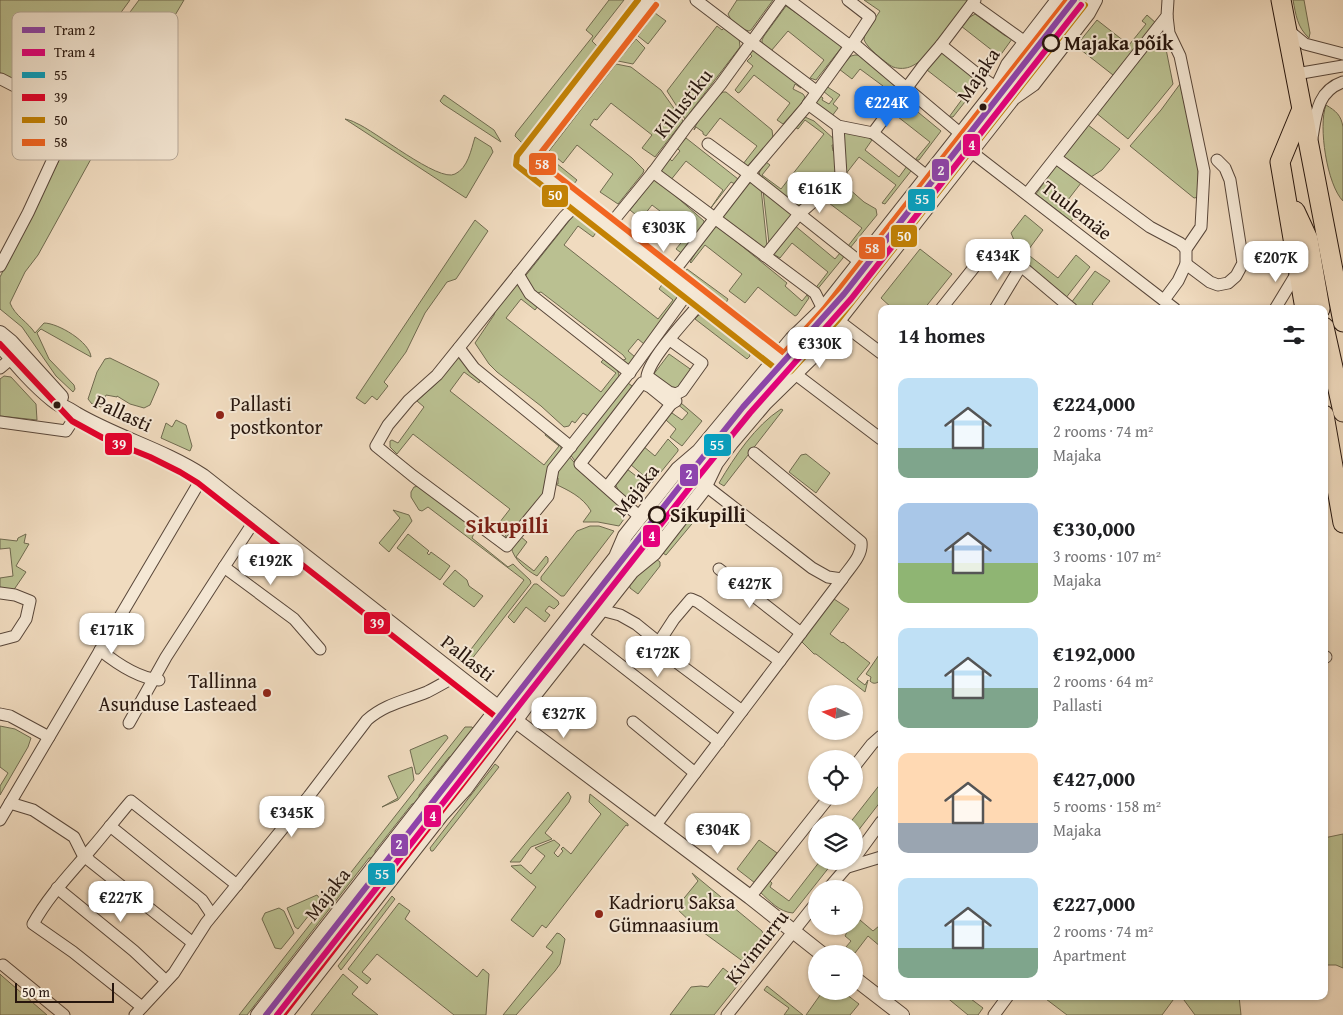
<!DOCTYPE html>
<html lang="en">
<head>
<meta charset="utf-8">
<style>
	:root { --surface:#fff; --page:#f6f6f6; --text:#202124; --muted:#757577; --accent:#1a73e8 }
	body { margin:0; font-family:"Gentium Book Plus",serif; background:var(--page); color:var(--text); height:100vh; display:flex; flex-direction:column; font-size:19px; white-space:nowrap }
	* { box-sizing:border-box; margin:0 }
	p { font-size:16px; color:var(--muted) }
	.icon { flex:none; width:28px; height:28px; fill:none; stroke:currentColor; stroke-width:2; stroke-linecap:round; stroke-linejoin:round }
	.map { position:relative; flex:1; overflow:hidden }
	.drawer { position:absolute; left:878px; top:305px; width:450px; height:695px; display:flex; flex-direction:column; background:var(--surface); border-radius:10px; box-shadow:0 1px 4px #0004 }
	.drawer>* { flex:none }
	.needle { width:32px; rotate:275deg }
	.tools { position:absolute; left:808px; top:685px; display:grid; gap:10px }
	.tools a { display:grid; place-items:center; width:55px; height:55px; border-radius:50%; background:var(--surface); box-shadow:0 1px 4px #0004; font-size:25px }
	.scale { position:absolute; left:15px; bottom:12px; width:99px; box-sizing:border-box; padding-left:5px; border:2px solid #27160e; border-top:0; font-size:14px; line-height:18px; white-space:nowrap; color:#27160e; -webkit-text-stroke:4px #f5e8d5; paint-order:stroke }
	.price { position:absolute; translate:-50% -42px; padding:0 11px; border-radius:10px; background:#fff; color:#222; font-size:16px; line-height:32px; filter:drop-shadow(0 1px 2px #0008) }
	.price::after { content:''; position:absolute; left:50%; top:30px; width:15px; height:11px; margin-left:-8px; background:inherit; clip-path:polygon(0 0,100% 0,50% 100%) }
	.price.current { background:var(--accent); color:#fff }
	ul { padding:0; list-style:none }
	li { display:flex; align-items:center; gap:15px; height:125px; padding:0 20px }
	li span { display:grid; place-items:center; flex:none; width:140px; height:100px; border-radius:10px; color:#555 }
	li>.icon { margin-inline-start:auto }
	span .icon { width:60px; height:60px; fill:#fffc; stroke-width:1 }
	li b { font-size:21px }
	h2 { display:flex; justify-content:space-between; align-items:center; height:60px; padding:0 20px; font-size:21px }
	.map>svg:first-child { display:block }
</style>
</head>
<body>
<div class="map">
<svg width="1343" height="1015" viewBox="0 0 1343 1015">
	<rect width="100%" height="100%" fill="#f0dbbf"/>
	<filter id="stains"><feTurbulence type="fractalNoise" baseFrequency=".004" numOctaves="4"/><feColorMatrix values="0 0 0 0 .2 0 0 0 0 .09 0 0 0 0 .02 0 0 0 .5 -.17"/></filter>
	<radialGradient id="worn" r=".72"><stop offset=".6" stop-color="#630" stop-opacity="0"/><stop offset="1" stop-color="#630" stop-opacity=".3"/></radialGradient>
	<g fill="#bac091" stroke="#706b50">
		<path d="M0 0H130L101 40 90 35 64 94 70 97 66 105 68 110 0 73Z"/>
		<path d="M139 0H184L102 139 38 255 25 272 10 303C15 316 28 322 35 333L44 323C58 323 90 342 91 357L41 329 37 333 49 359 74 385 75 389 73 392 56 376 22 327 0 309V277L79 121 85 103 95 106 111 74 97 67 107 43Z"/>
		<path d="M609 0H624L592 41 597 46 527 137 522 143 515 136 516 133 593 36 586 30Z"/>
		<path d="M737 0H773L751 30 749 31C740 29 732 23 728 14Z"/>
		<path d="M864 0H970C956 18 932 57 912 66 906 69 899 69 893 67 886 63 863 45 864 38 866 29 875 19 880 11Z"/>
		<path d="M1293 0H1304L1310 33 1309 38C1297 27 1296 15 1293 0Z"/>
		<path d="M786 6 842 45 841 48 816 80 810 78 824 60 788 31 771 51 764 44H762V40L764 36Z"/>
		<path d="M655 13 666 21 648 44 638 36Z"/>
		<path d="M975 14 1004 35 1012 39 987 74H985L983 73 998 55 961 26 965 20Z"/>
		<path d="M1147 15 1157 24 1101 96 1098 94 1113 75 1076 46 1097 20 1129 45 1146 24 1142 21Z"/>
		<path d="M717 26 722 30 726 26 739 38 740 47 685 119 667 91Z"/>
		<path d="M1157 33 1164 39 1173 84 1128 139 1095 112Z"/>
		<path d="M636 39 645 48 633 64 618 61Z"/>
		<path d="M753 50 801 86V88L795 84 793 89 803 94 805 97 801 104 783 124 777 120 790 103 754 75 740 92 738 93 735 90 753 66 747 61 752 56 750 54Z"/>
		<path d="M942 52 980 81V83L953 117H949L963 98 927 70Z"/>
		<path d="M855 55H859L899 88V90L894 100 884 92 879 99 875 97 883 86 860 69 852 79 839 69 851 56Z"/>
		<path d="M616 64 631 67 661 90 683 121 655 157 642 148 652 135 611 103 597 120 594 119 590 125 632 158 644 170 643 173 618 204 600 192 613 174 577 145 563 163 549 151Z"/>
		<path d="M1180 84 1198 163 1199 197 1194 198 1130 146 1161 110Z"/>
		<path d="M826 86 840 95 833 104 838 108 832 116 820 107 816 102 819 95 823 98 822 100 829 104 833 99 823 91Z"/>
		<path d="M723 92H726L772 130 773 138 747 167 743 164 757 146 720 118 706 136 703 134V132L696 127 694 130C697 120 714 99 723 92Z"/>
		<path d="M444 95 494 130 501 142 443 104 440 101Z"/>
		<path d="M902 99 941 131 919 160H915L930 142 893 113Z"/>
		<path d="M1326 105C1336 111 1341 115 1343 127V201C1327 185 1318 126 1326 105Z"/>
		<path d="M805 117 814 121 835 140 836 145H832L833 151H836V170L834 177 800 209 760 177C758 170 762 167 766 162L770 165 762 175 781 189 824 134 805 120 798 129 795 127 802 119Z"/>
		<path d="M345 119C349 120 353 121 356 123 374 130 439 183 455 174 468 168 471 150 475 137L491 147 493 152 466 198Z"/>
		<path d="M1088 125 1120 149 1102 170 1091 177 1062 156Z"/>
		<path d="M844 132 868 137 872 140 865 150 899 177 907 166 911 171 885 204 882 203 896 185 859 157 845 175 843 170H846V164L843 163Z"/>
		<path d="M686 138 738 179 735 184 731 182 710 209 723 190 686 161 670 181 660 172 669 158 672 161 680 151 677 148Z"/>
		<path d="M546 155 577 180 570 189 539 164Z"/>
		<path d="M1057 164 1081 183 1064 205 1076 215 1071 221 1036 194Z"/>
		<path d="M655 178 704 221V223L684 255 676 249 689 233 652 205 641 219 630 210Z"/>
		<path d="M840 181 864 202 876 209 877 215 850 248 848 246 862 228 825 200V198Z"/>
		<path d="M753 182 761 188 767 246 764 250 720 216 746 184Z"/>
		<path d="M763 190 793 214 769 243Z"/>
		<path d="M1025 215 1043 230 1026 253 1058 278 1076 255 1090 267 1065 299 1009 253 1016 245 1011 233Z"/>
		<path d="M573 216H577L597 231 593 237 578 226 564 245 658 319 673 300 659 289 663 283 676 293 677 300 644 344 638 339 628 351 635 357 627 366 618 362 626 359 623 355 541 292 534 294 523 279Z"/>
		<path d="M475 220 488 231 456 279 447 282 425 313 406 352 384 382 388 386 377 400 372 396 365 404 356 398Z"/>
		<path d="M715 224 787 283 785 286 802 301 807 295 809 298 797 315 795 316 758 287 745 303 729 291 742 274 705 245 691 263 690 262 700 245Z"/>
		<path d="M794 225 835 259 840 253 844 254 843 258 816 291 814 290 828 272 792 243 780 258 775 255 772 258 770 252Z"/>
		<path d="M920 249 952 274 924 309H893L881 298Z"/>
		<path d="M687 269 728 299 724 307H721L683 277Z"/>
		<path d="M1095 271 1110 281 1092 304 1098 309H1078L1071 303Z"/>
		<path d="M516 284 520 286 538 306 535 310 521 299 506 318 601 392 616 373 601 362 604 359C610 364 619 368 619 376L588 416 583 413 575 423 572 421 569 426 564 427 541 406 497 372 489 364 475 343 494 315 497 306Z"/>
		<path d="M699 315H704L749 352 750 356 747 359 695 319Z"/>
		<path d="M460 354 481 380 479 383 464 372 450 391 544 465 559 446 545 435 547 432 561 445V451L544 493 507 539 504 538 506 535 496 527 510 509 413 434 397 454 390 447V441L392 440 398 443 424 407 417 401 439 381Z"/>
		<path d="M669 354 693 371 675 393 653 375Z"/>
		<path d="M110 358 157 381 159 384 150 405 144 408 130 404 117 396V397L106 395 101 407 92 404 88 399 97 372 105 359Z"/>
		<path d="M4 376 11 377 36 404 37 420 0 416V379Z"/>
		<path d="M628 383 632 386V389L576 462 575 461 569 453Z"/>
		<path d="M676 403H681L702 421 682 446 670 437 676 429 666 420V418L670 413H672L682 420 688 413Z"/>
		<path d="M781 409 783 410 724 486 719 483C735 456 755 426 781 409Z"/>
		<path d="M176 420 186 425 192 446 190 451 161 438 166 423 172 427Z"/>
		<path d="M668 439 678 449V451L652 483 651 482 630 464 643 446 655 456Z"/>
		<path d="M806 454 830 473 816 493 789 472 801 455Z"/>
		<path d="M568 455 588 479 629 512 619 526 598 522H583L591 511C583 497 568 490 555 484H558V478L555 477Z"/>
		<path d="M627 469 649 486 635 504 619 491 615 484Z"/>
		<path d="M419 486 476 529 472 538 508 567 513 564 530 580 531 583 471 660 465 657 524 580 428 507 422 511 419 510 411 497V492L414 487Z"/>
		<path d="M694 508 701 513 666 555 661 552Z"/>
		<path d="M393 510 409 515 412 521 389 552 379 543 400 518Z"/>
		<path d="M590 526H599L614 531 564 596H561L541 580V577L577 531Z"/>
		<path d="M26 534 24 543 29 544 16 566 26 572 13 591 0 589V578L13 576 10 548 0 549V539L17 541 18 538Z"/>
		<path d="M408 534 429 551 427 553 429 555 431 552 450 566 440 580 397 548Z"/>
		<path d="M520 536 527 542 516 557 534 571 546 556 548 558V562L537 576C526 570 514 560 511 547Z"/>
		<path d="M655 558 660 562V566L638 594 630 588 629 581Z"/>
		<path d="M455 570 467 580 469 586 483 596 474 607 443 584Z"/>
		<path d="M534 584H537L558 601 559 604 554 609 549 606 545 611 550 615 545 622 526 607 514 623 508 617Z"/>
		<path d="M834 599 849 609 830 634 842 643 843 642 870 663 857 679 865 685 868 680 865 692 816 654H814L801 641Z"/>
		<path d="M881 652V680C877 683 874 685 870 681L871 677 866 674Z"/>
		<path d="M0 726 15 729 31 738 28 747 0 795V786L8 773 0 767Z"/>
		<path d="M465 727H472L475 730 455 756 449 757 419 795 420 801 418 803 412 804 375 851 376 858H369L247 1015H239Z"/>
		<path d="M445 735 447 736 448 738 419 774H416L410 750Z"/>
		<path d="M495 764 499 767 433 851H431L430 848Z"/>
		<path d="M412 767 414 780 398 800 382 807 398 798 388 776Z"/>
		<path d="M881 783V801L854 836V824H849Z"/>
		<path d="M568 792 571 797 569 802 545 833 552 839 531 847 520 862H510Z"/>
		<path d="M590 794 624 821 628 824V826L626 825 546 928 542 925 533 937 511 920 536 887 511 866 521 865 531 874 545 856 535 848 554 840 560 845 554 853 558 857 563 851 561 849 563 847 571 854 601 814 589 802Z"/>
		<path d="M1343 834V968L1336 965H1324V838Z"/>
		<path d="M759 840 777 853 755 883 737 869Z"/>
		<path d="M820 861H834L793 913C779 912 770 901 760 892L769 880 772 883 770 887 789 901Z"/>
		<path d="M692 873 762 931C768 945 757 955 748 965L696 927 676 908 698 881Z"/>
		<path d="M317 895 321 900 298 929 295 927 287 908Z"/>
		<path d="M392 896 395 899 341 970 338 966Z"/>
		<path d="M399 903 410 911 405 919 477 977 483 969 489 974 486 1015H454L377 954 362 972 371 979 367 984 348 969Z"/>
		<path d="M279 908 284 911 294 933 281 949 275 948 262 919 265 913Z"/>
		<path d="M854 915 873 931 879 926 881 928V947L868 936 855 953 846 947 851 941 845 936 848 930 843 926H854Z"/>
		<path d="M557 933 560 934 565 939 560 964 555 971 516 1015H503L552 954 553 952 546 947Z"/>
		<path d="M723 968 737 979 740 975 742 980 714 1015H670L691 987 701 986 708 987Z"/>
		<path d="M0 974 2 976 47 1015H0Z"/>
		<path d="M343 974 358 987 352 994 378 1015H311Z"/>
		<path d="M767 986 803 1015H784L789 1008 764 990Z"/>
		<path d="M823 991H842L859 1004 850 1015H806Z"/>
		<path d="M945 996H967L983 1008 978 1015H968Z"/>
		<path d="M1042 996H1176L1162 1015H1067Z"/>
		<path d="M1181 996H1239L1241 1015H1195Z"/>
	</g>
	<g fill="none" stroke-linecap="round" stroke-linejoin="round">
		<g stroke="#59473a" stroke-width="13">
			<g id="minor">
				<path d="M649 0 524 161 671 275 702 301 766 349 794 373 881 439"/>
				<path d="M696 0 816 91"/>
				<path d="M789 0 850 46 853 43 870 17 848 0"/>
				<path d="M972 4 1025 42"/>
				<path d="M1289 31 1305 44 1343 54"/>
				<path d="M853 43 961 134"/>
				<path d="M941 45 981 77 997 88"/>
				<path d="M1296 74 1343 66"/>
				<path d="M808 104 838 126 873 133 943 189"/>
				<path d="M873 133 923 66 941 45 975 0"/>
				<path d="M1312 138C1316 115 1317 91 1343 82"/>
				<path d="M956 140 1175 309"/>
				<path d="M708 144 749 174 875 274"/>
				<path d="M1056 158 1150 227 1180 243 1186 249"/>
				<path d="M653 172 815 293 823 309 881 353"/>
				<path d="M1027 194 1167 16 1168 0"/>
				<path d="M577 204 564 217 437 375 409 400 388 425 376 446 413 476 507 546 548 496 553 469 633 368 689 291"/>
				<path d="M609 226 654 171 687 126 721 84 782 0"/>
				<path d="M765 256 799 214 832 185 841 175 838 126"/>
				<path d="M1186 264 1210 282 1218 285 1228 283 1236 276 1243 263 1230 180 1225 168 1217 160"/>
				<path d="M0 266 28 213 73 116 1 79"/>
				<path d="M518 274 530 294 630 373"/>
				<path d="M671 275 749 174 806 107 850 46"/>
				<path d="M1164 300 1178 281 1186 264V249L1201 227 1204 171 1180 56 1169 33 1167 16"/>
				<path d="M941 309 991 246 1021 266 1072 309"/>
				<path d="M995 309 1021 266"/>
				<path d="M1275 309 1298 271"/>
				<path d="M670 340 702 363 682 391 676 394 669 392 647 376C651 356 688 318 702 301"/>
				<path d="M459 348 474 368 571 447"/>
				<path d="M0 368 18 353"/>
				<path d="M0 422 66 431 77 414"/>
				<path d="M706 486 812 568 828 577 842 579C849 568 863 556 861 542L754 453"/>
				<path d="M607 487 671 404 676 401"/>
				<path d="M640 517 580 464 642 383 650 387 671 404"/>
				<path d="M258 519 251 526 224 567 294 619 320 649"/>
				<path d="M719 569 801 633"/>
				<path d="M0 593 15 595 30 601 26 619 15 636 0 640"/>
				<path d="M601 610 620 615 636 624 662 645 671 658 742 711"/>
				<path d="M582 635 719 742"/>
				<path d="M659 642 674 619 691 599 698 602 780 661"/>
				<path d="M100 650C116 663 139 678 159 680"/>
				<path d="M1324 658 1326 657"/>
				<path d="M0 714 10 716 49 737"/>
				<path d="M633 722 695 773"/>
				<path d="M129 723 166 657 224 567"/>
				<path d="M854 767 872 744 881 736"/>
				<path d="M10 803 33 810 74 837 82 853 90 861 193 943"/>
				<path d="M0 820 203 476"/>
				<path d="M110 826 202 900 212 915"/>
				<path d="M655 826 842 579"/>
				<path d="M854 859 881 822"/>
				<path d="M848 867 881 857"/>
				<path d="M57 888 134 951 166 981"/>
				<path d="M828 889 852 861"/>
				<path d="M750 897 830 796"/>
				<path d="M3 965 64 1015"/>
				<path d="M142 1007 73 952 33 924C49 895 71 873 92 848 105 833 118 816 131 801L237 885"/>
				<path d="M135 1015 174 973 206 923 309 796 367 720C385 704 405 701 427 692 437 687 447 681 458 675"/>
				<path d="M727 1015 816 903"/>
				<path d="M994 1015 1008 996"/>
			</g>
		</g>
		<g stroke="#59473a" stroke-width="16">
			<g id="tertiary">
				<path d="M0 333 11 342 61 397"/>
				<path d="M0 345C17 365 33 384 53 400 60 406 69 409 76 414 117 438 163 450 203 476L504 712 750 897 822 954"/>
				<path d="M854 978 902 1015"/>
				<path d="M258 1015 616 557 625 536 678 469 699 451 792 339 823 309 997 88 1008 65 1058 0"/>
				<path d="M285 1015 442 814 465 789 531 699 632 571 654 553 703 490 716 463 731 443 765 403 812 357 826 336 1013 98 1033 84 1088 13 1095 0"/>
			</g>
		</g>
		<g stroke="#27160e" stroke-width="21">
			<g id="trunk">
				<path d="M1281 0 1343 322"/>
				<path d="M1302 109 1280 162 1305 309"/>
				<path d="M1295 211 1308 239 1320 309"/>
				<path d="M1324 327 1343 412"/>
				<path d="M1324 415 1343 523"/>
			</g>
		</g>
		<use href="#minor" stroke="#f5e8d5" stroke-width="11"/>
		<use href="#tertiary" stroke="#f5e8d5" stroke-width="14"/>
		<use href="#trunk" stroke="#f0dbbf" stroke-width="19"/>
		<g stroke="#f5e8d5" stroke-width="10">
			<path id="bus-1" d="M272 1015 690 479 744 412 831 315 1078 0"/>
		</g>
		<g stroke="#f5e8d5" stroke-width="10">
			<g id="bus-2">
				<path d="M0 344 72 421 103 438 150 457 180 472 198 483 501 721"/>
				<path d="M283 1015 513 719"/>
			</g>
		</g>
		<g stroke="#f5e8d5" stroke-width="10">
			<path id="bus-3" d="M638 0 517 156 516 165 780 372 785 374 791 371 838 320 1085 5"/>
		</g>
		<g stroke="#f5e8d5" stroke-width="10">
			<path id="bus-4" d="M656 5 536 159 784 353 824 309 1067 0"/>
		</g>
		<use href="#bus-1" stroke="#02a2c4" stroke-width="6"/>
		<use href="#bus-2" stroke="#e4002b" stroke-width="6"/>
		<use href="#bus-3" stroke="#c38204" stroke-width="6"/>
		<use href="#bus-4" stroke="#f26522" stroke-width="6"/>
		<g stroke="#f5e8d5" stroke-width="10">
			<path id="tram-1" d="M266 1015 687 477 743 407 844 294 1074 0"/>
		</g>
		<g stroke="#f5e8d5" stroke-width="10">
			<path id="tram-2" d="M277 1015 694 482 750 413 851 299 1081 5"/>
		</g>
		<use href="#tram-1" stroke="#8e44ad" stroke-width="6"/>
		<use href="#tram-2" stroke="#e5007d" stroke-width="6"/>
	</g>
	<g fill="#f5e8d5" stroke="#27160e" stroke-width="2.5">
		<circle cx="1051" cy="43" r="8"/>
		<circle cx="657" cy="515" r="8"/>
	</g>
	<g fill="#27160e" stroke="#f5e8d5" stroke-width="2">
		<circle cx="983" cy="107" r="4.5"/>
		<circle cx="57" cy="405" r="4.5"/>
	</g>
	<g fill="#8f2418" stroke="#f5e8d5" stroke-width="2">
		<circle cx="220" cy="415" r="5"/>
		<circle cx="267" cy="693" r="5"/>
		<circle cx="599" cy="914" r="5"/>
	</g>
	<g text-anchor="middle" stroke-width="4" stroke-linejoin="round" paint-order="stroke">
		<g font-size="20" font-weight="bold" fill="#27160e" stroke="#f5e8d5" text-anchor="start">
			<text x="1064" y="50">Majaka põik</text>
			<text x="670" y="522">Sikupilli</text>
		</g>
		<g font-size="20" fill="#27160e" stroke="#f5e8d5">
			<text transform="translate(978 75) rotate(-56)" y="7">Majaka</text>
			<text transform="translate(683 103) rotate(-52)" y="7">Killustiku</text>
			<text transform="translate(1077 210) rotate(38)" y="7">Tuulemäe</text>
			<text transform="translate(123 413) rotate(25)" y="7">Pallasti</text>
			<text transform="translate(636 490) rotate(-52)" y="7">Majaka</text>
			<text transform="translate(468 658) rotate(38)" y="7">Pallasti</text>
			<text transform="translate(327 894) rotate(-52)" y="7">Majaka</text>
			<text transform="translate(757 947) rotate(-52)" y="7">Kivimurru</text>
		</g>
		<g font-size="20" fill="#27160e" stroke="#f5e8d5" text-anchor="start">
			<text x="230" y="411">Pallasti<tspan x="230" dy="23">postkontor</tspan></text>
			<text x="257" y="688" text-anchor="end">Tallinna<tspan x="257" dy="23">Asunduse Lasteaed</tspan></text>
			<text x="609" y="909">Kadrioru Saksa<tspan x="609" dy="23">Gümnaasium</tspan></text>
		</g>
		<g font-size="22" font-weight="bold" fill="#7a1f14" stroke="#f5e8d5">
			<text x="507" y="533">Sikupilli</text>
		</g>
	</g>
	<rect x="12" y="12" width="166" height="148" rx="8" fill="#f5e8d5" stroke="#b7a999" stroke-width="1"/>
	<rect x="22" y="27" width="23" height="6" fill="#8e44ad"/>
	<rect x="22" y="49" width="23" height="7" fill="#e5007d"/>
	<rect x="22" y="72" width="23" height="6" fill="#02a2c4"/>
	<rect x="22" y="94" width="23" height="7" fill="#e4002b"/>
	<rect x="22" y="117" width="23" height="6" fill="#c38204"/>
	<rect x="22" y="139" width="23" height="7" fill="#f26522"/>
	<g font-size="14" fill="#27160e">
		<text x="54" y="35">Tram 2</text>
		<text x="54" y="57">Tram 4</text>
		<text x="54" y="80">55</text>
		<text x="54" y="102">39</text>
		<text x="54" y="125">50</text>
		<text x="54" y="147">58</text>
	</g>
	<g stroke="#f5e8d5" stroke-width="2">
		<rect x="962" y="133" width="19" height="24" rx="5" fill="#e5007d"/>
		<rect x="528" y="152" width="29" height="24" rx="5" fill="#f26522"/>
		<rect x="931" y="158" width="19" height="24" rx="5" fill="#8e44ad"/>
		<rect x="541" y="184" width="28" height="24" rx="5" fill="#c38204"/>
		<rect x="907" y="188" width="29" height="24" rx="5" fill="#02a2c4"/>
		<rect x="890" y="224" width="28" height="24" rx="5" fill="#c38204"/>
		<rect x="858" y="236" width="28" height="24" rx="5" fill="#f26522"/>
		<rect x="104" y="432" width="29" height="24" rx="5" fill="#e4002b"/>
		<rect x="703" y="433" width="29" height="24" rx="5" fill="#02a2c4"/>
		<rect x="679" y="463" width="20" height="24" rx="5" fill="#8e44ad"/>
		<rect x="642" y="524" width="19" height="24" rx="5" fill="#e5007d"/>
		<rect x="363" y="611" width="28" height="24" rx="5" fill="#e4002b"/>
		<rect x="423" y="804" width="19" height="24" rx="5" fill="#e5007d"/>
		<rect x="390" y="833" width="19" height="24" rx="5" fill="#8e44ad"/>
		<rect x="367" y="862" width="29" height="24" rx="5" fill="#02a2c4"/>
	</g>
	<g font-size="14" text-anchor="middle" font-weight="bold" fill="#fff">
		<text x="972" y="150">4</text>
		<text x="542" y="169">58</text>
		<text x="941" y="175">2</text>
		<text x="555" y="200">50</text>
		<text x="922" y="204">55</text>
		<text x="904" y="241">50</text>
		<text x="872" y="253">58</text>
		<text x="119" y="449">39</text>
		<text x="717" y="450">55</text>
		<text x="689" y="479">2</text>
		<text x="652" y="541">4</text>
		<text x="377" y="628">39</text>
		<text x="433" y="821">4</text>
		<text x="399" y="849">2</text>
		<text x="382" y="879">55</text>
	</g>
	<rect width="100%" height="100%" filter="url(#stains)"/>
	<rect width="100%" height="100%" fill="url(#worn)"/>
</svg>
<div class="tools">
<a><svg class="needle" viewBox="-14 -14 28 28"><path d="M0-13l5 13h-10z" fill="#e53935"/><path d="M0 13l5-13h-10z" fill="#757577"/></svg></a>
<a><svg class="icon" aria-label="locate" viewBox="0 0 24 24"><circle cx="12" cy="12" r="6"/><path d="M12 2v4M12 18v4M2 12h4M18 12h4"/></svg></a>
<a><svg class="icon" aria-label="layers" viewBox="0 0 24 24"><path d="M12 4l9 5-9 5-9-5zM3 14l9 5 9-5"/></svg></a>
<a>+</a>
<a>−</a>
</div>
<div class="scale">50 m</div>
<b class="price current" style="left:887px;top:128px">€224K</b>
<b class="price" style="left:820px;top:214px">€161K</b>
<b class="price" style="left:664px;top:253px">€303K</b>
<b class="price" style="left:998px;top:281px">€434K</b>
<b class="price" style="left:1276px;top:283px">€207K</b>
<b class="price" style="left:820px;top:369px">€330K</b>
<b class="price" style="left:271px;top:586px">€192K</b>
<b class="price" style="left:750px;top:609px">€427K</b>
<b class="price" style="left:112px;top:655px">€171K</b>
<b class="price" style="left:658px;top:678px">€172K</b>
<b class="price" style="left:564px;top:739px">€327K</b>
<b class="price" style="left:292px;top:838px">€345K</b>
<b class="price" style="left:718px;top:855px">€304K</b>
<b class="price" style="left:121px;top:923px">€227K</b>
<section class="drawer">
<h2>14 homes<svg class="icon" aria-label="filters" viewBox="0 0 24 24"><path d="M4 7h16M4 17h16"/><circle cx="9" cy="7" r="2"/><circle cx="15" cy="17" r="2"/></svg></h2>
<ul>
<li><span style="background:linear-gradient(#bfe0f5 70%,#7fa58c 0)"><svg class="icon" aria-label="home" viewBox="0 0 24 24"><path d="M3 11l9-7 9 7M6 9v11h12V9"/></svg></span><div><b>€224,000</b><p>2 rooms · 74 m²</p><p>Majaka</p></div></li>
<li><span style="background:linear-gradient(#a9c7e8 60%,#8fb573 0)"><svg class="icon" aria-label="home" viewBox="0 0 24 24"><path d="M3 11l9-7 9 7M6 9v11h12V9"/></svg></span><div><b>€330,000</b><p>3 rooms · 107 m²</p><p>Majaka</p></div></li>
<li><span style="background:linear-gradient(#bfe0f5 60%,#7fa58c 0)"><svg class="icon" aria-label="home" viewBox="0 0 24 24"><path d="M3 11l9-7 9 7M6 9v11h12V9"/></svg></span><div><b>€192,000</b><p>2 rooms · 64 m²</p><p>Pallasti</p></div></li>
<li><span style="background:linear-gradient(#ffd9b3 70%,#9aa5b1 0)"><svg class="icon" aria-label="home" viewBox="0 0 24 24"><path d="M3 11l9-7 9 7M6 9v11h12V9"/></svg></span><div><b>€427,000</b><p>5 rooms · 158 m²</p><p>Majaka</p></div></li>
<li><span style="background:linear-gradient(#bfe0f5 70%,#7fa58c 0)"><svg class="icon" aria-label="home" viewBox="0 0 24 24"><path d="M3 11l9-7 9 7M6 9v11h12V9"/></svg></span><div><b>€227,000</b><p>2 rooms · 74 m²</p><p>Apartment</p></div></li>
</ul>
</section>
</div>
</body>
</html>
